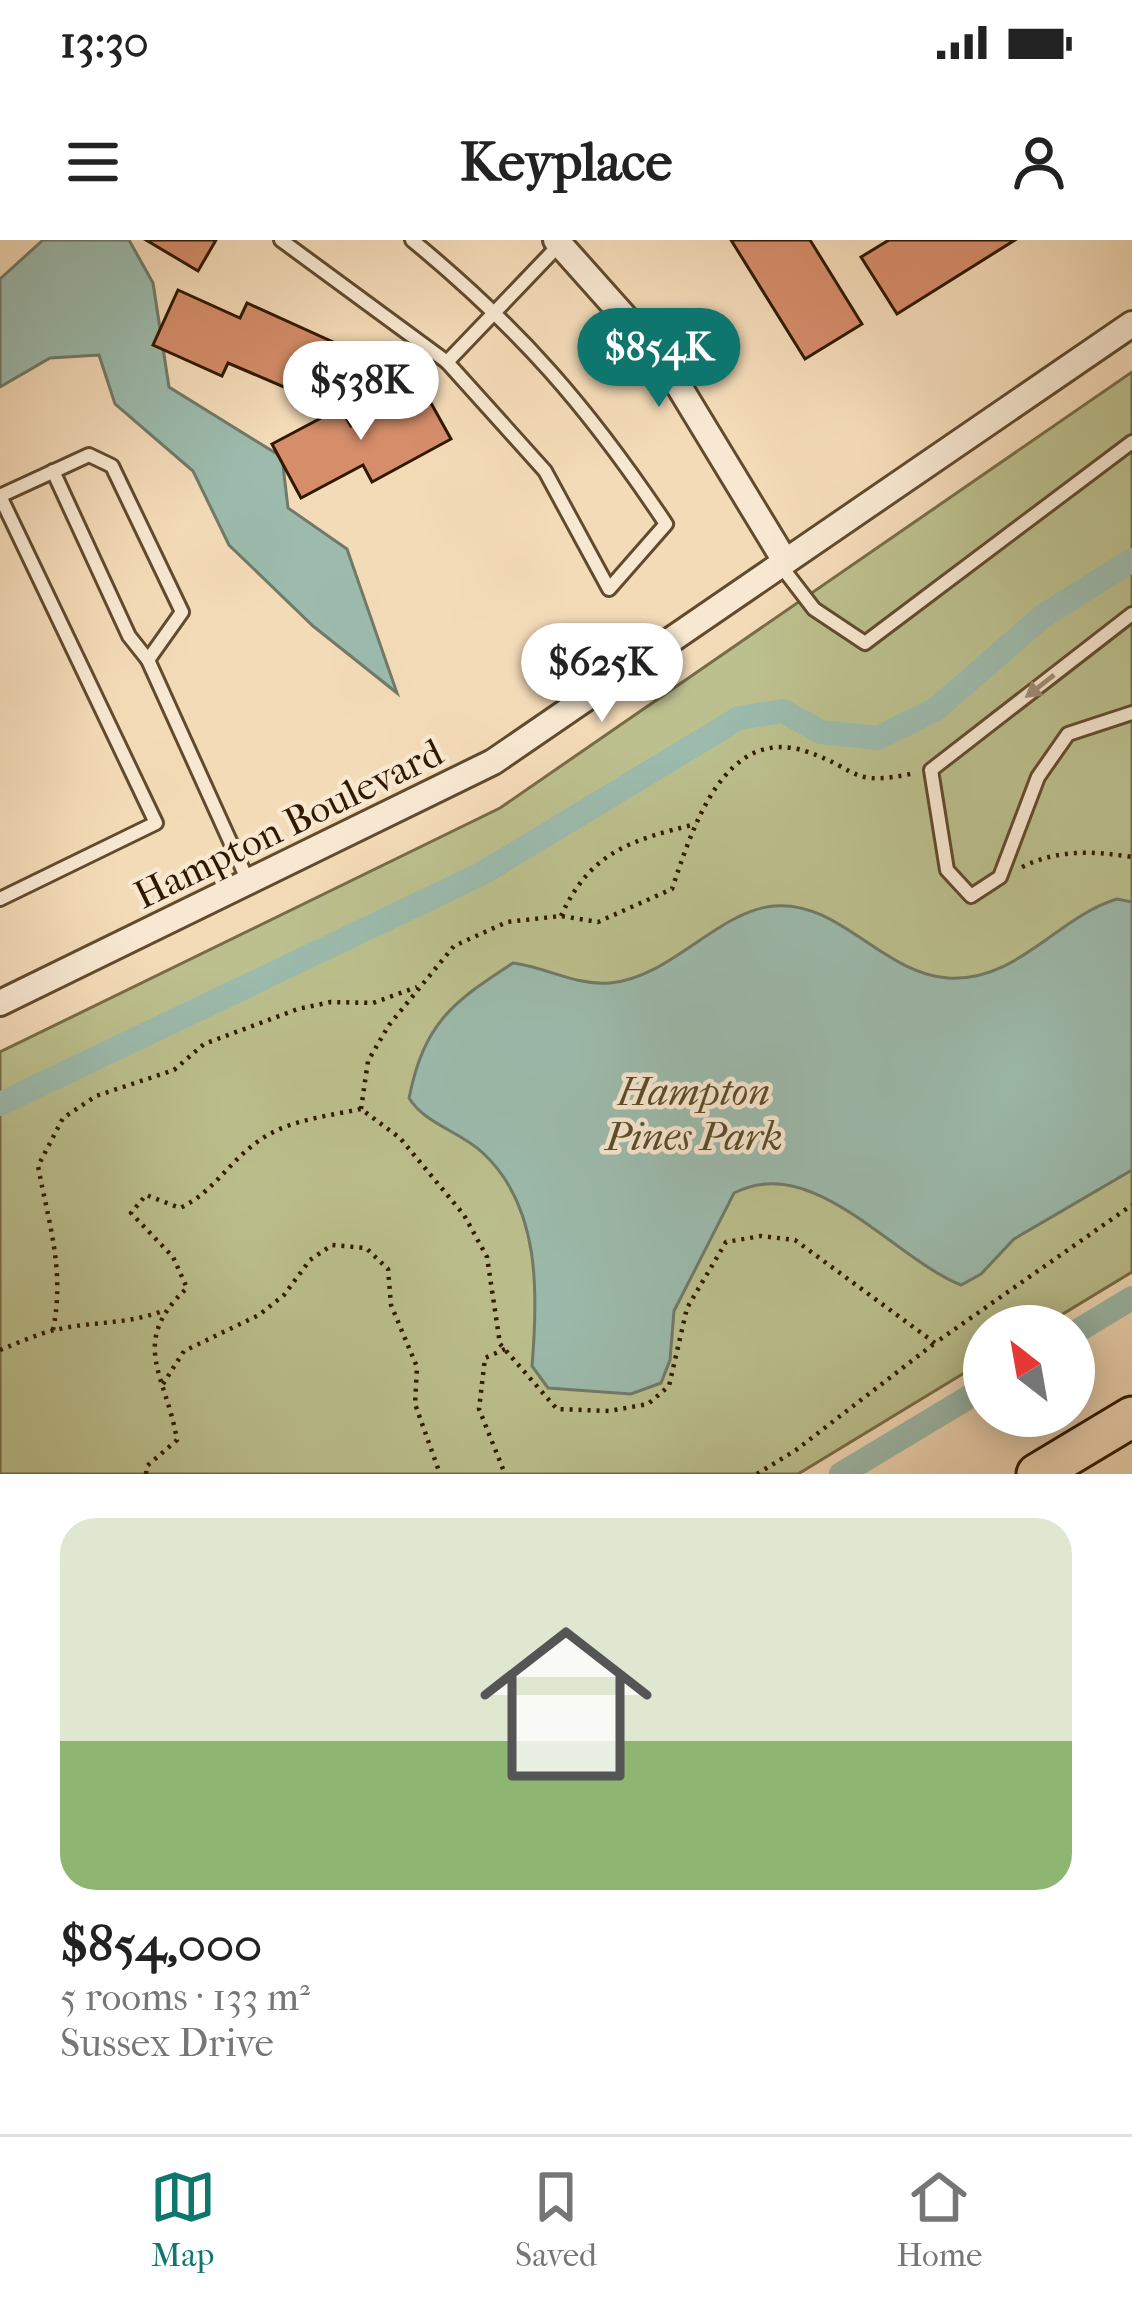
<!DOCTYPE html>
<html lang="en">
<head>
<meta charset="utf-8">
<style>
	:root { --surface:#fff; --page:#f2f2f2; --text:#222; --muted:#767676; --line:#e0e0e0; --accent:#0f766e }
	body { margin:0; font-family:"IM FELL French Canon",serif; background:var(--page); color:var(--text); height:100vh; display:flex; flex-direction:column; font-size:45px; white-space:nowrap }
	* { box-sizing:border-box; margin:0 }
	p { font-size:39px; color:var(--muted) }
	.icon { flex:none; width:66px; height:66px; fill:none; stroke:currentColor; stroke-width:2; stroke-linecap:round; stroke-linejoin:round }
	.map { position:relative; height:1234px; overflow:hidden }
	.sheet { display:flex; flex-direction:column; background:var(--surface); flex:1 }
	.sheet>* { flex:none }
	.needle { width:78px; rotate:329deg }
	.fabs { position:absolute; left:963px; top:1065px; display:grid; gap:24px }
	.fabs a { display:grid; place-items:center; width:132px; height:132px; border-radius:50%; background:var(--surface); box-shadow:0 6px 30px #0003; font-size:60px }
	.price { position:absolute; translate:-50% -102px; padding:0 27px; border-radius:42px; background:#fff; color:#222; font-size:39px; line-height:78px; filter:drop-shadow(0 3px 6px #0008) }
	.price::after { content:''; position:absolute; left:50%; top:72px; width:36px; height:27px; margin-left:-18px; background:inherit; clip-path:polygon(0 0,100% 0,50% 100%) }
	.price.active { background:var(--accent); color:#fff }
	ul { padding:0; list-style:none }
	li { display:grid; align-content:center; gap:24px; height:636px; padding:0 60px }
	li span { display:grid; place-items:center; height:372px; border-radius:36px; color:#555 }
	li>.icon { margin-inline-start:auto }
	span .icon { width:216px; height:216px; fill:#fffc; stroke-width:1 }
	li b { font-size:51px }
	.status { display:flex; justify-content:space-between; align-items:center; height:84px; padding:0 60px; background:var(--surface); direction:ltr }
	.status svg { height:33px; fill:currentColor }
	header { display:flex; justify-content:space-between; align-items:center; height:156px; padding:0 60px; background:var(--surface); font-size:54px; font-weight:700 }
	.tabs { display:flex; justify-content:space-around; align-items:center; height:168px; border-top:3px solid var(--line); background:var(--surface); font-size:33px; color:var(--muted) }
	.tabs a { display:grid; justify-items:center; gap:6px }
	.tabs .active { color:var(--accent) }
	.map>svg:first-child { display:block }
</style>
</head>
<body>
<div class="status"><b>13:30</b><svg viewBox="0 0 49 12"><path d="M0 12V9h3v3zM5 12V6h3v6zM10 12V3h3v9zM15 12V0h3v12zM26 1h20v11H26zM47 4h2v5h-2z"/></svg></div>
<header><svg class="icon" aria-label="menu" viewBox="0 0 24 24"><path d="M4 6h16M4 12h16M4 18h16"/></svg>Keyplace<svg class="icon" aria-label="person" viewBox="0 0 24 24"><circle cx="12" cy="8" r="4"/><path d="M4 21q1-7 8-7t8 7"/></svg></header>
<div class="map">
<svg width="1132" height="1234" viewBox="0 0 1132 1234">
	<rect width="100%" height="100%" fill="#f4dbb8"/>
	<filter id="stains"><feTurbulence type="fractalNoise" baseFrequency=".00167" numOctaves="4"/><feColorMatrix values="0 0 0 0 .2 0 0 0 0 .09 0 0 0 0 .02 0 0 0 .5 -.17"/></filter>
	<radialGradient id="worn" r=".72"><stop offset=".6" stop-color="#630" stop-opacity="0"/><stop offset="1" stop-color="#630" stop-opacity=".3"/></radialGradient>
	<path fill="#bcc08e" stroke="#766c47" stroke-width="3" d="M1132 132V1032L1043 1086H984V1121L798 1234H0V812L500 568Z"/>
	<g fill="#9cbbad" stroke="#717a68" stroke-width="3">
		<path d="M43 0H129L153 43 169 147 282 217 288 268 347 309 397 453 313 386 229 305 193 231 115 164 99 115 50 118 0 147V39Z"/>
		<path d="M1117 659 1132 662V930L1014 999 981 1034 961 1045C893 1018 813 912 734 953L674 1071 670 1120 661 1143 631 1154 548 1148 532 1126C538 1055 541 967 483 913 460 891 426 885 409 858 424 784 451 763 513 723 546 727 576 746 610 743 670 738 718 671 774 666 839 660 883 734 948 738 1018 742 1057 677 1117 659Z"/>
	</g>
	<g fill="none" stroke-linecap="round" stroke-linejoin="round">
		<g stroke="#9cbbad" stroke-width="24">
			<path d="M0 864 481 634 739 478 783 471 821 492 878 498 936 469 1043 376 1132 320"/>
			<path d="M1074 1093 1132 1058"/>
			<path d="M841 1234 984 1148"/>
		</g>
	</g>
	<g fill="#d58d6a" stroke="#301900" stroke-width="3">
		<path d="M146 0H216L198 31Z"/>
		<path d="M731 0H810L862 84 805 119Z"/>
		<path d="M889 0H1015L897 74 861 17Z"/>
		<path d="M178 50 240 78 247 63 344 107 327 144 306 135 298 153 228 123 222 136 153 105Z"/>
		<path d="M422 147 451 199 372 242 363 225 301 258 272 204 340 168 351 186Z"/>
	</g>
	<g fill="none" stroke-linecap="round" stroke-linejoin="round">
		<g stroke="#614a2e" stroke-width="18">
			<g id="service">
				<path d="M281 0 447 122"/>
				<path d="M412 0C521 90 588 167 666 284L609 349 545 231 447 122 560 4"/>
				<path d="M53 231 129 396 148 420"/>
				<path d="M2 255 89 215 112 226 182 372 148 420 248 641"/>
				<path d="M0 256 156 583 0 659"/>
				<path d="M781 326 814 369 865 403 1132 202"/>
				<path d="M1132 374 931 530 947 630 971 656 1000 637 1038 537 1068 494 1132 473"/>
			</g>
		</g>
		<g stroke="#614a2e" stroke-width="30">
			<g id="minor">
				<path d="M556 0 663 120 785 321"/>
				<path d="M0 763 493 522 1132 84"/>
			</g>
		</g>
		<g stroke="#301900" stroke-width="45">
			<path id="primary" d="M1037 1234 1132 1177"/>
		</g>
		<g stroke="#301900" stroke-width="4.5" stroke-dasharray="3 6" stroke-linecap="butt">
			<path d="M1022 627C1059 609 1092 611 1132 617"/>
			<path d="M561 676C590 612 631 600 696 584"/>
			<path d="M361 869 368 821 389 785 454 706 507 682 561 676 598 682 672 649C692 590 724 483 808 512 862 531 850 547 915 533"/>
			<path d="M53 1090C65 1030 49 985 38 926L63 878 96 856 174 830 204 804 298 769 331 762 373 763 417 747"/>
			<path d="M505 1109 485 1118 479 1169 505 1234"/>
			<path d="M0 1110C18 1103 37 1094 55 1090 92 1081 123 1085 160 1072"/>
			<path d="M163 1144 184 1111 259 1075 284 1055 310 1020 332 1005 366 1008 388 1029 391 1065 417 1127 415 1164 440 1234"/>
			<path d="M146 1234 147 1226 177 1200C166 1134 128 1103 187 1048L173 1017 131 973 146 955 180 968C214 952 229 921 260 900 288 880 328 876 361 869L400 898 464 975 487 1017 500 1104 557 1169 609 1171 648 1164 669 1146 687 1068 726 1002 761 996 795 1000 935 1103 1132 965"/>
			<path d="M757 1234 796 1210 935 1103"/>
		</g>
		<use href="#service" stroke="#f8e8d1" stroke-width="12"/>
		<use href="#minor" stroke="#f8e8d1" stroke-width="24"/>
		<use href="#primary" stroke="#f4dbb8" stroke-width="39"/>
	</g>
	<defs><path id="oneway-solid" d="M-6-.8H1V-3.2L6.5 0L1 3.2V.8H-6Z" transform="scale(3)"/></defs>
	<use fill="#9e8b73" href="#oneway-solid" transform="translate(1040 446) rotate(142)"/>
	<g text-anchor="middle" stroke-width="9" stroke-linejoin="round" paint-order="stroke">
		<g font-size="39" fill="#301900" stroke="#f8e8d1">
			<text transform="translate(288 583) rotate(-26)" y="14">Hampton Boulevard</text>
		</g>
		<g font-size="39" font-style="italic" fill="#5a4b2b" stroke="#f8e8d1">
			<text x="694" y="865">Hampton<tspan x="694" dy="45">Pines Park</tspan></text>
		</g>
	</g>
	<rect width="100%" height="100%" filter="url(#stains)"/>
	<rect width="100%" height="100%" fill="url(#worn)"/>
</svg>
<div class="fabs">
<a><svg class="needle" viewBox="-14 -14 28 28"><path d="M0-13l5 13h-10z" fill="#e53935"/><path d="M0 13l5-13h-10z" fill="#767676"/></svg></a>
</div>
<b class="price active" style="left:659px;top:170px">$854K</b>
<b class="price" style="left:361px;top:203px">$538K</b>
<b class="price" style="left:602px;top:485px">$625K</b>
</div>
<section class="sheet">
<ul>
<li><span style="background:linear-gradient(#dfe7d0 60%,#8fb573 0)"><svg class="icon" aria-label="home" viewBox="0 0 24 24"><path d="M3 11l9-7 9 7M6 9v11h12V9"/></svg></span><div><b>$854,000</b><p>5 rooms · 133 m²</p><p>Sussex Drive</p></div></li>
</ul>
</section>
<nav class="tabs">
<a class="active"><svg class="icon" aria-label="map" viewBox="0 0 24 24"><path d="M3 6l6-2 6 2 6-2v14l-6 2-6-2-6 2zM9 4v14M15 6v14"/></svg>Map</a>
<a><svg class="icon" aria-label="saved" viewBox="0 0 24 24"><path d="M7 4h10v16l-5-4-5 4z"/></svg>Saved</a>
<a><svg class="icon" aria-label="home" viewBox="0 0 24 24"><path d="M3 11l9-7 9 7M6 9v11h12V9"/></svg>Home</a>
</nav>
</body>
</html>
